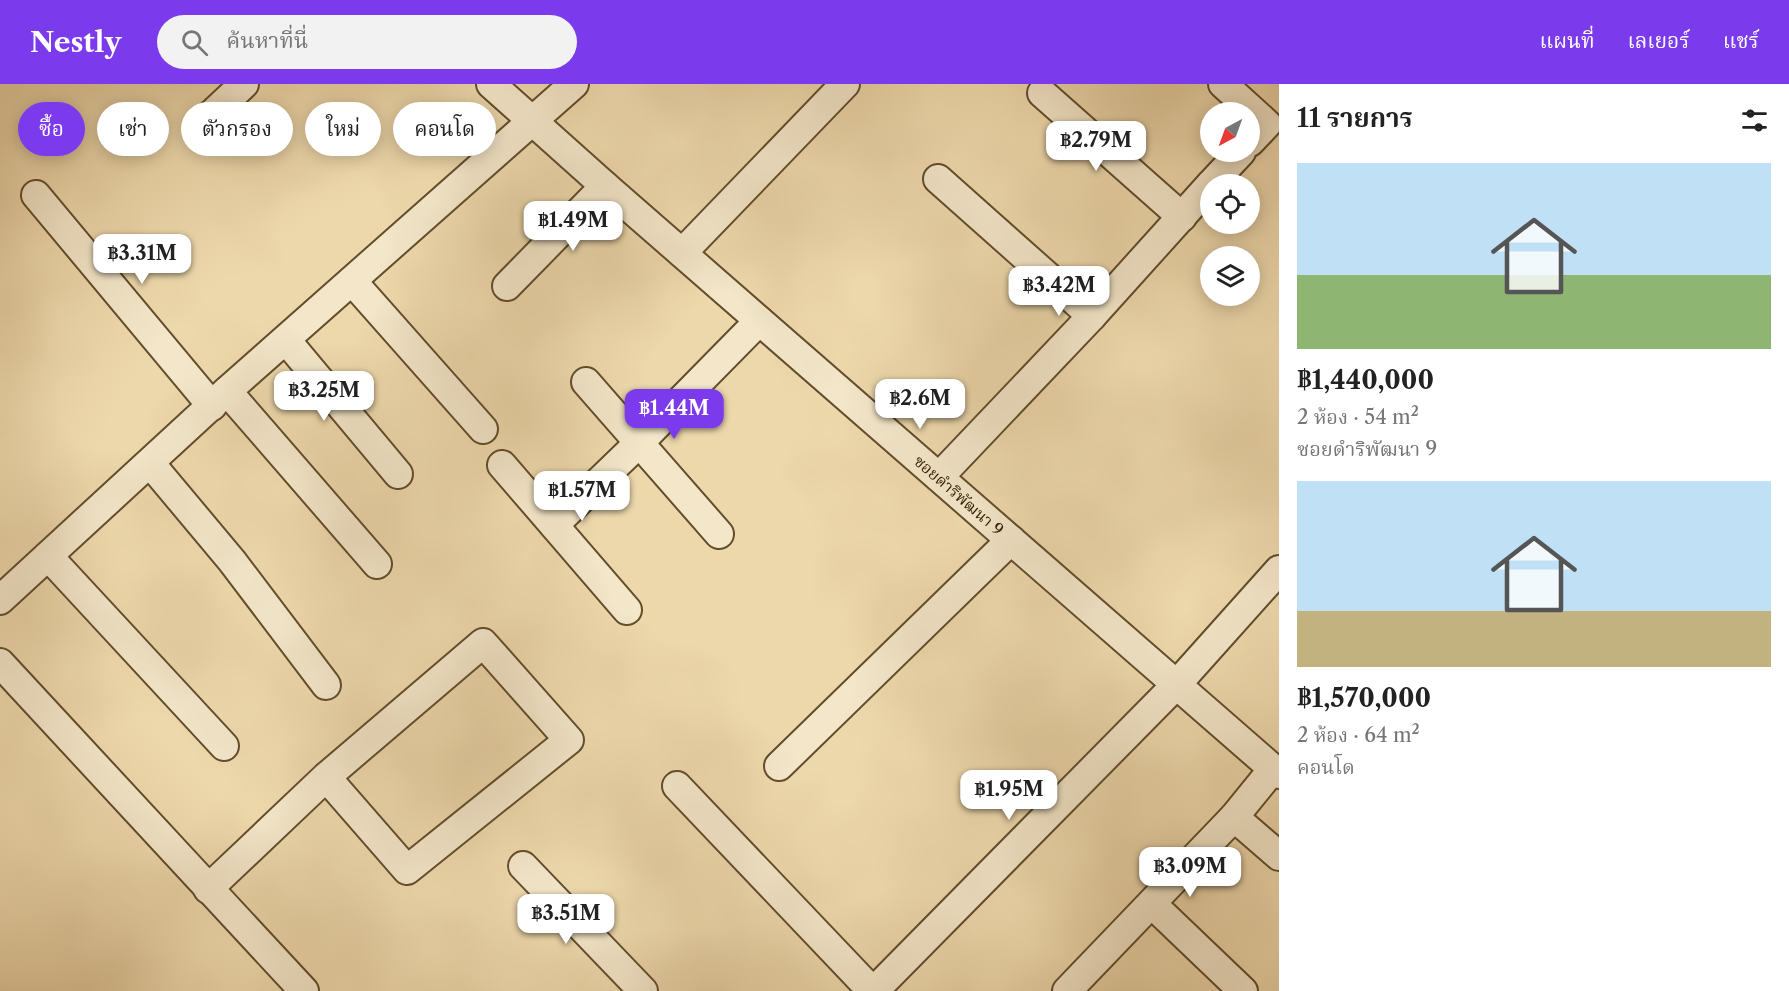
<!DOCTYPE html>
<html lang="th">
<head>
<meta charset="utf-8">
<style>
	:root { --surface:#fff; --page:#f2f2f2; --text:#222; --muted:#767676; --accent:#7c3aed }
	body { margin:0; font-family:"Libre Caslon Text","Noto Serif Thai",serif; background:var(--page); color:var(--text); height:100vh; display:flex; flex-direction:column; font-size:22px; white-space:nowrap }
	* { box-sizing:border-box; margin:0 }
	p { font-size:20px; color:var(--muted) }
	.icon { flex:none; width:33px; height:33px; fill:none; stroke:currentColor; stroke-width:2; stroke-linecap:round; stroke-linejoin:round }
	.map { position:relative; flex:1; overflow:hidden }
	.sheet { display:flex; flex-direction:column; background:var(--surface); width:510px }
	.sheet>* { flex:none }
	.top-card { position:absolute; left:18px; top:18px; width:570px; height:54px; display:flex; gap:12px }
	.needle { width:39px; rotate:221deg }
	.controls { position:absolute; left:1200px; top:18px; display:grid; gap:12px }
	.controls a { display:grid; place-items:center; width:60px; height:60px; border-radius:50%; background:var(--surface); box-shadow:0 3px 15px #0003; font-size:30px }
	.price { position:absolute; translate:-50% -51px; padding:0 14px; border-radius:12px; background:#fff; color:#222; font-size:20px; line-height:39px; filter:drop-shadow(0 2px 3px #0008) }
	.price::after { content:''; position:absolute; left:50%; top:36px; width:18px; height:14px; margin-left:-9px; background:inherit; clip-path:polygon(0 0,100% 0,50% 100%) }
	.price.on { background:var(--accent); color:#fff }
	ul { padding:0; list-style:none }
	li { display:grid; align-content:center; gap:12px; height:318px; padding:0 18px }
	li span { display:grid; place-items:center; height:186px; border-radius:0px; color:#555 }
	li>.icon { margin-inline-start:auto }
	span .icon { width:108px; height:108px; fill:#fffc; stroke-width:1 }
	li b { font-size:26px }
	h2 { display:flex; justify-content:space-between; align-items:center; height:72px; padding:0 18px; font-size:26px }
	.tag { padding:0 21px; border-radius:27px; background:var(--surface); box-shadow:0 3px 15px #0003; font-size:21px; line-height:54px }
	.tag.on { background:var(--accent); color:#fff }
	header { display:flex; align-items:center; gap:36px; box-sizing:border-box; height:84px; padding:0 30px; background:var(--accent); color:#fff }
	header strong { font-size:28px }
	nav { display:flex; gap:33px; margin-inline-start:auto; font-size:21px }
	.search { width:420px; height:54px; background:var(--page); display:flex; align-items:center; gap:15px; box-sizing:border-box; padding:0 21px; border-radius:33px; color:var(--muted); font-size:22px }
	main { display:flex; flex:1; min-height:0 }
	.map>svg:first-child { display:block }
</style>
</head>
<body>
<header>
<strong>Nestly</strong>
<div class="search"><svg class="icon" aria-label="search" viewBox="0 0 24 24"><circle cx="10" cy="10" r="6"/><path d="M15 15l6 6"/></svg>ค้นหาที่นี่</div>
<nav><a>แผนที่</a><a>เลเยอร์</a><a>แชร์</a></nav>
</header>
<main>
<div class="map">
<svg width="1279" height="907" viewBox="0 0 1279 907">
	<rect width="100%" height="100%" fill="#edd8ac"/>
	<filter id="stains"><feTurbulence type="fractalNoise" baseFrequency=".00333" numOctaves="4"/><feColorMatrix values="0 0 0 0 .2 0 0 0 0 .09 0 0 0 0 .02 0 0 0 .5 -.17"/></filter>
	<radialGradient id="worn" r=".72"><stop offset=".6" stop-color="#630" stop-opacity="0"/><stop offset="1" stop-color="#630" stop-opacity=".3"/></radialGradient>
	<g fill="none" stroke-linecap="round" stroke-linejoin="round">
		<g stroke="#624d2c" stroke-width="32">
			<g id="minor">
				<path d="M491 0 605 102 1279 690"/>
				<path d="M1223 0 1267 40 1250 58"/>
				<path d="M1042 9 1182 133"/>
				<path d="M209 33 244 0"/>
				<path d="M938 95 1092 232"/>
				<path d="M1211 100 1241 68"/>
				<path d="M36 111 212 322"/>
				<path d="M682 169 845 0"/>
				<path d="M352 197 483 345"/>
				<path d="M507 202 605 102"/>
				<path d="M286 256 398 390"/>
				<path d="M586 298 719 450"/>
				<path d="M227 307 377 480"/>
				<path d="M150 379 232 477 326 601"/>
				<path d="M502 381 627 526"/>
				<path d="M939 393 1092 232 1210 101"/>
				<path d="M554 441 639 359 759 237"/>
				<path d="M48 472 224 662"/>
				<path d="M0 516 227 307 574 0"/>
				<path d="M0 579 304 907"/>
				<path d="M779 682 1011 456"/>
				<path d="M677 702 872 907"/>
				<path d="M1234 733 1279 772"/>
				<path d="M523 782 643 907"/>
				<path d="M208 805 326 693 483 559 569 656 407 786 326 693"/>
				<path d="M1152 820 1243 907"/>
				<path d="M874 907 1177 600 1279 486"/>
				<path d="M1067 907 1234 733 1273 685"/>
			</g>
		</g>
		<use href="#minor" stroke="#f3e6c9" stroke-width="28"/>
	</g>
	<g text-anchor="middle" stroke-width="4.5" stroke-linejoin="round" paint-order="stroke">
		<g font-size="16" fill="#331f02" stroke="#f3e6c9">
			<text transform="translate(959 411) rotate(41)" y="6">ซอยดำริพัฒนา 9</text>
		</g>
	</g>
	<rect width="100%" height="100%" filter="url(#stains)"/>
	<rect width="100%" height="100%" fill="url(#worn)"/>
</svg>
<div class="controls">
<a><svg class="needle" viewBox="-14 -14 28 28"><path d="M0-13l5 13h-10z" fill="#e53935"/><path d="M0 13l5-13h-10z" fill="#767676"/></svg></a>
<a><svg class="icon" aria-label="locate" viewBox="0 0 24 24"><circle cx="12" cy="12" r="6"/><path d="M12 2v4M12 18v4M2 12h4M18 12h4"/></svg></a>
<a><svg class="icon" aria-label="layers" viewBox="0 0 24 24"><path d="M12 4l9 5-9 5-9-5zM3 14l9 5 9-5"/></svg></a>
</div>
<b class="price" style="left:1096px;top:88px">฿2.79M</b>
<b class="price" style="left:573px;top:168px">฿1.49M</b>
<b class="price" style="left:142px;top:201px">฿3.31M</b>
<b class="price" style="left:1059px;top:233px">฿3.42M</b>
<b class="price" style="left:324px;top:338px">฿3.25M</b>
<b class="price" style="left:920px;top:346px">฿2.6M</b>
<b class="price on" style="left:674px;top:356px">฿1.44M</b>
<b class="price" style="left:582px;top:438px">฿1.57M</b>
<b class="price" style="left:1009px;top:737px">฿1.95M</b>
<b class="price" style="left:1190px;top:814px">฿3.09M</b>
<b class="price" style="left:566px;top:861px">฿3.51M</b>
<div class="top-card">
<a class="tag on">ซื้อ</a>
<a class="tag">เช่า</a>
<a class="tag">ตัวกรอง</a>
<a class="tag">ใหม่</a>
<a class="tag">คอนโด</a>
</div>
</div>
<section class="sheet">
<h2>11 รายการ<svg class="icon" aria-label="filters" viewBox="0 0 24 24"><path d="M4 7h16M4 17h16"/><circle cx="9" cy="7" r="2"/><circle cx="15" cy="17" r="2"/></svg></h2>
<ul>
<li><span style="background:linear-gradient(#bfe0f5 60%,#8fb573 0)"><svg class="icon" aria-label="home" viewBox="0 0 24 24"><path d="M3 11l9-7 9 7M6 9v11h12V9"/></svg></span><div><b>฿1,440,000</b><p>2 ห้อง · 54 m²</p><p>ซอยดำริพัฒนา 9</p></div></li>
<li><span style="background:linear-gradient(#bfe0f5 70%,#c2b280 0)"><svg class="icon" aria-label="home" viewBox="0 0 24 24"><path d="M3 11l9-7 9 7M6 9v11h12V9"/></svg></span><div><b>฿1,570,000</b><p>2 ห้อง · 64 m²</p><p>คอนโด</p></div></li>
</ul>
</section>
</main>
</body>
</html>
